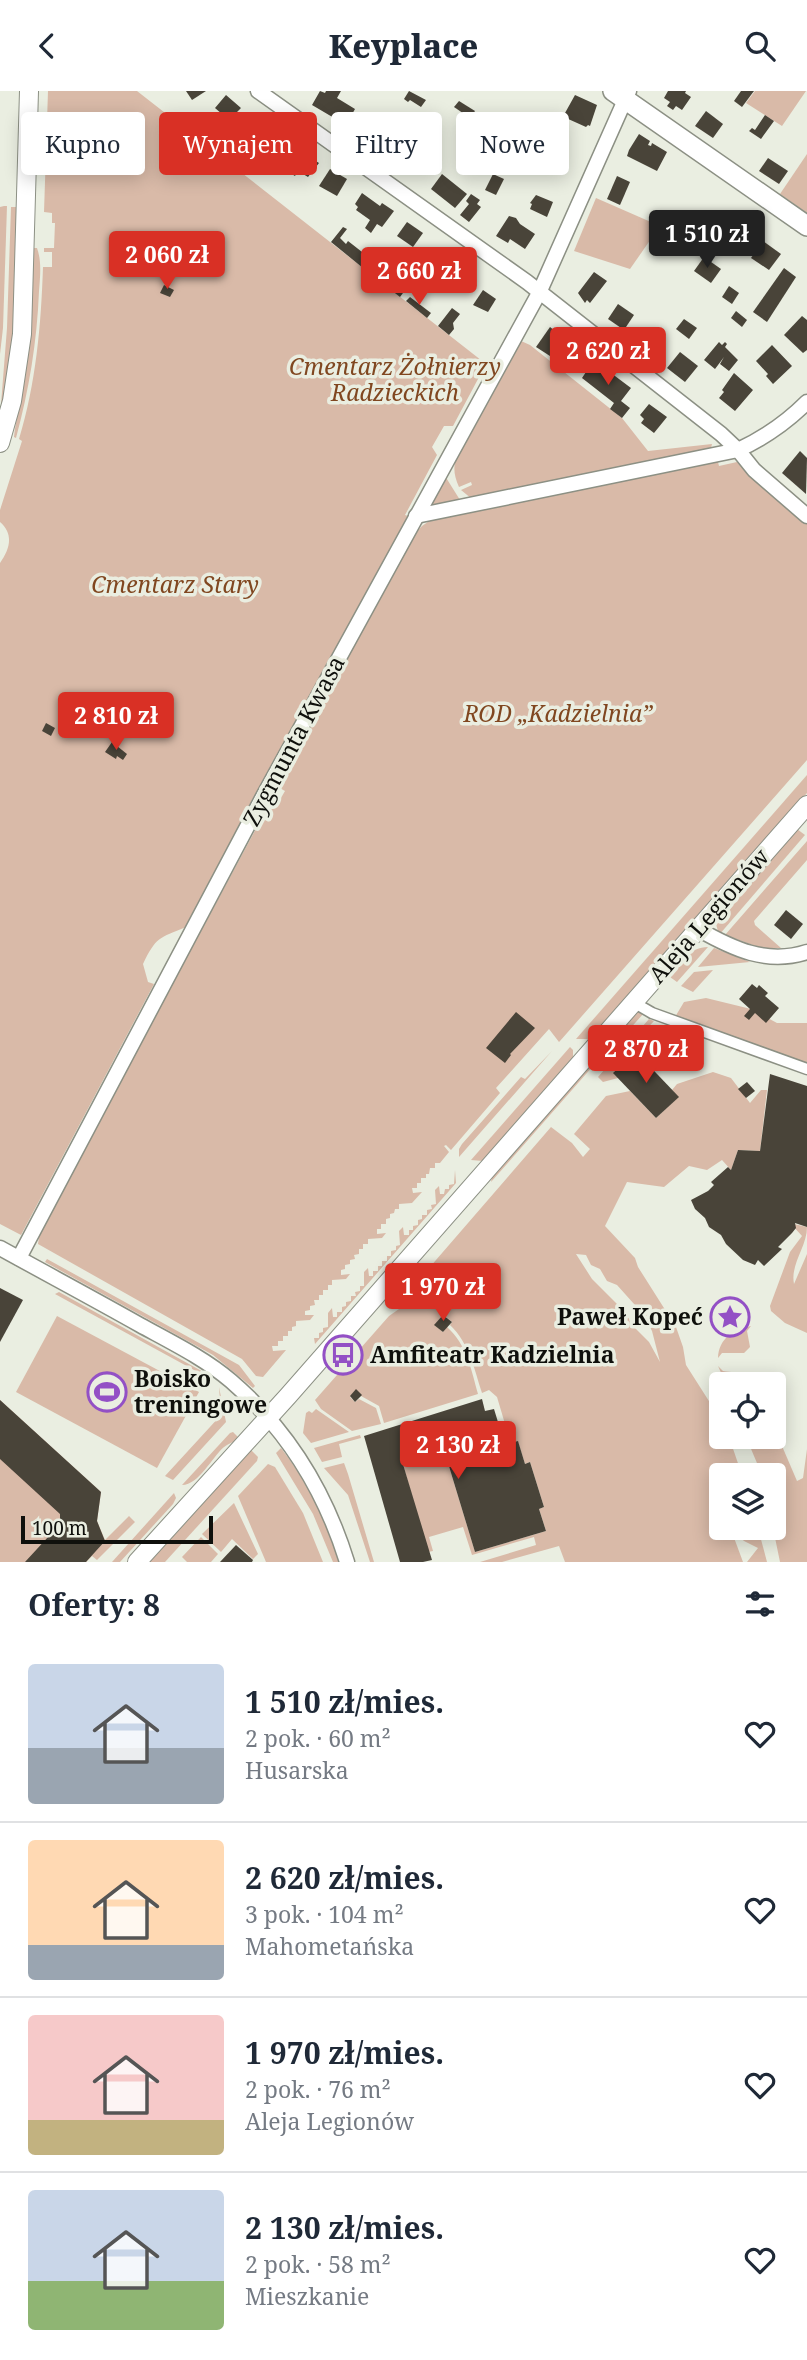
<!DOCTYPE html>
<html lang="pl">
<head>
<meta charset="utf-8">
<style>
	:root { --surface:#fff; --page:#f6f6f7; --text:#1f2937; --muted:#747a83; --line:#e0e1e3; --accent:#d93025 }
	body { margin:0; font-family:"Noto Serif",serif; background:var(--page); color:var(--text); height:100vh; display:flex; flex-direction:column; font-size:26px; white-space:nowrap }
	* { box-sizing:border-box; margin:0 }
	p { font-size:23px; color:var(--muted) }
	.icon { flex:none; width:38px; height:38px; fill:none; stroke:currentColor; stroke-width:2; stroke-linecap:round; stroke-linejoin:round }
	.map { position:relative; height:1471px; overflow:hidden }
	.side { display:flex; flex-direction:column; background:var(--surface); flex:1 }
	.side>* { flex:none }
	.hud { position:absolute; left:21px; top:21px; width:766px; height:63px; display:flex; gap:14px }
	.controls { position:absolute; left:709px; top:1281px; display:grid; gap:14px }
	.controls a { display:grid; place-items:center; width:77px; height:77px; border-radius:7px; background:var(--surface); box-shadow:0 4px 18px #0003; font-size:35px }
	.scale { position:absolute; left:21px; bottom:18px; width:192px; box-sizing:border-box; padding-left:7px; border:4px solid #0f100c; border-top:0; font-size:19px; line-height:24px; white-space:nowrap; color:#0f100c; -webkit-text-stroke:5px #eaeee1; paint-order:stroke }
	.price { position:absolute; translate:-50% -60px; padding:0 16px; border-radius:7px; background:var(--accent); color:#fff; font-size:23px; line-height:46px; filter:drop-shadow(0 2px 4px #0008) }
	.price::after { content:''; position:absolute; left:50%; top:42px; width:21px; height:16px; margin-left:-10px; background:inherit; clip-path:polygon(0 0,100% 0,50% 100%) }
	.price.selected { background:#222; color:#fff }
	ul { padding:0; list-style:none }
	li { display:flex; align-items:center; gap:21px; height:175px; padding:0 28px }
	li+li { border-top:2px solid var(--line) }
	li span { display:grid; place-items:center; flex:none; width:196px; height:140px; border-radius:7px; color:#555 }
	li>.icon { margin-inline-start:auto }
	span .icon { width:84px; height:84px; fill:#fffc; stroke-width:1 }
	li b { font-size:30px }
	h2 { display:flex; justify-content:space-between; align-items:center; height:84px; padding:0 28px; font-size:30px }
	.tag { padding:0 24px; border-radius:7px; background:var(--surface); box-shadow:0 4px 18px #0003; font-size:24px; line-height:63px }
	.tag.selected { background:var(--accent); color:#fff }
	header { display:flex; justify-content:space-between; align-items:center; height:91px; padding:0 28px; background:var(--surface); font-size:32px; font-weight:800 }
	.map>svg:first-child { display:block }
</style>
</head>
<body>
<header><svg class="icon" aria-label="back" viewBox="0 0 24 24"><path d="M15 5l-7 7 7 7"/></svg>Keyplace<svg class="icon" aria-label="search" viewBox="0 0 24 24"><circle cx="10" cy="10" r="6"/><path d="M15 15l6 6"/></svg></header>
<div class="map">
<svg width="807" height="1471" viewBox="0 0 807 1471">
	<rect width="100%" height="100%" fill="#eaeee1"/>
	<g fill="#d9baa8" fill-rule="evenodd">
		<path d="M48 0H137L486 273 453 335H444L432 356 437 364 405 424 408 425 190 832 186 836C159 847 156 846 143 873L148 891 154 893 21 1144 0 1133V472C10 458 14 443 0 431V419L22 350 19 348C36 292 41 235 43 176H52V161H44V157H54L55 132H52V122L44 121Z"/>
		<path d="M755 0H806L782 35 746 12Z"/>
		<path d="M807 63V122L780 103Z"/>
		<path d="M596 107 660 135 630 178 574 160Z"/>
		<path d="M4 115H7L3 237 0 263V116Z"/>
		<path d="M11 116H18L14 250 11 276 0 326 7 237Z"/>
		<path d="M31 157H37C42 171 40 186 39 200 37 251 29 299 16 347L14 346C16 326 22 307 25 288 31 244 31 200 31 157Z"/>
		<path d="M521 250 530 254 622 327 648 360 712 353 711 357 472 408 461 399 472 394 471 391 459 396C453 382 453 375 458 360Z"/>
		<path d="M700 369 718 371 719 375 737 371 807 433V669L560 950 559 951 549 938 496 997 500 1002 451 1059 446 1054 444 1055 449 1061 440 1072H435V1077H430L429 1083H426V1087H421V1092H417V1097H412L413 1102 422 1101 412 1112 399 1113V1118H395L394 1122 390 1123V1127L386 1128V1133H381V1138H377V1143L386 1142 382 1147 368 1148V1153H363V1158H359V1163L354 1164 355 1168 350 1169V1173L345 1174V1178L341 1179V1184L350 1183 346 1188 332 1189V1194H328V1199H323V1204H319V1209H314L315 1214 310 1215V1219L305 1220V1224H314L310 1229 296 1230V1235L292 1236V1240H288V1245H283V1250H278V1255H272L273 1260 286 1259 263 1286 256 1285 242 1268 38 1153 40 1139 272 708 278 712 285 700 278 696 410 448 422 435 435 426Z"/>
		<path d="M445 385 460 409 456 413 427 415Z"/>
		<path d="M807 684V702L594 945 588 948H576Z"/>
		<path d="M797 738 805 744 719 844 716 833 721 825Z"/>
		<path d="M807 750V769L754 830 755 834 781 857H761L725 844Z"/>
		<path d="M708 856 677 891 670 886 669 881C681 868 690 857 708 856Z"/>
		<path d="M714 857 750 871 698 876Z"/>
		<path d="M713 879 693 901 681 895 694 881Z"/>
		<path d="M706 907 751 918 777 932H807V974L675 926 684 911Z"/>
		<path d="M636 919 644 922 618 951 615 950 491 1091 493 1081Z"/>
		<path d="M649 928 654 930 635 950 636 961 618 987 603 991 598 986Z"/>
		<path d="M570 956 573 959V968L483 1070 471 1069Z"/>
		<path d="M552 960 459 1066V1058L462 1053 521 986 525 988Z"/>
		<path d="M713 981 731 987 750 1012 761 999H767L760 1060 738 1059 731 1079 722 1069 707 1079 689 1075 664 1096 627 1091 605 1135 635 1167 638 1176 676 1236 683 1256 686 1274 721 1329V1346H729L742 1384H721V1437H758L767 1471H747L758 1457 744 1450 739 1445 733 1444 743 1471H565L559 1455 502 1471H480L536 1454 534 1446 472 1464 463 1436 429 1446 433 1460 428 1461 402 1370 406 1368V1365L494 1340 499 1356 448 1372 475 1461 546 1440 539 1418 544 1416 530 1371 525 1373 518 1351 511 1353 497 1306 489 1299 482 1302C474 1277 469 1252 450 1234L452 1231 444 1224 435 1234 443 1241 447 1236C467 1254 471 1278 478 1303L384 1332 379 1315 361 1305 356 1299 350 1306 355 1311 359 1308 376 1317 381 1333 352 1340 321 1318 315 1309 389 1225 439 1190 436 1187 404 1206 551 1036 572 1052 583 1066 590 1058 574 1043 606 1005 630 1000 656 1027 678 1006 672 999 677 993ZM576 1163 586 1164 591 1174 600 1178 607 1190 617 1194 643 1223 652 1240 660 1271 649 1251 630 1232 628 1224 592 1188Z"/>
		<path d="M455 1079 456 1092 315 1253 314 1247H319V1242L323 1241V1237L328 1236V1222L332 1217 333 1226H337V1221H342V1216L346 1215V1211L351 1210V1205H356L355 1201 360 1200V1195H364V1181L368 1177 369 1185H373V1180H378V1175H382V1170H387V1165H391V1160L396 1159V1155L400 1154 399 1140 403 1136 404 1144H409V1139H413V1135L418 1134V1129L422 1128V1124H427V1119L432 1118 431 1114 436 1113 435 1099 439 1095 440 1103H444L445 1098H449V1094L454 1093Z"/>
		<path d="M794 1133 807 1136C807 1156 790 1173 794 1193L807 1163V1242L785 1232 771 1220 770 1215 790 1161 802 1145 793 1135Z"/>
		<path d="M47 1168 239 1274 255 1295 253 1297 213 1264 45 1171Z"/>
		<path d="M59 1201 207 1283 205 1285 55 1203Z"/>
		<path d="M57 1225 199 1301 157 1377 16 1301Z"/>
		<path d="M751 1235 747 1240 750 1256 744 1262H722L718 1267C719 1247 733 1239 751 1235Z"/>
		<path d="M718 1275 723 1280C738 1283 752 1279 760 1293H726Z"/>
		<path d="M219 1296 226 1331 173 1389 165 1385 221 1324Z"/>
		<path d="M0 1309 101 1401 97 1430 105 1449 129 1425 135 1431 97 1469 92 1465 86 1471H0Z"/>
		<path d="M316 1318 349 1341 311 1352 303 1342 306 1322 309 1320 312 1322Z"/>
		<path d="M774 1321 779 1331 782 1355 797 1390 803 1387 807 1358V1471H780L773 1437 774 1432 781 1433 785 1425 783 1420 777 1417 774 1418V1384H762L746 1346H774Z"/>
		<path d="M233 1341 239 1347C235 1351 229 1352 224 1356 212 1366 199 1394 182 1394L230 1342Z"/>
		<path d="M360 1344 361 1347 339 1353 342 1366 322 1371 314 1357Z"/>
		<path d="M281 1357C308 1392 326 1429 340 1471H333L313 1423 276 1362Z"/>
		<path d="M250 1358 258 1366 257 1370 165 1471H148Z"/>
		<path d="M344 1372 348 1383 374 1471H370L348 1404 324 1377Z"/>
		<path d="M268 1373 275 1376 303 1422 323 1471H266L238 1405Z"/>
		<path d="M174 1402 176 1407 173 1413 120 1471H112Z"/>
		<path d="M234 1412 258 1463 253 1468 232 1448 221 1461 202 1443Z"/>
		<path d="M201 1446 218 1463 211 1471H187L182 1466Z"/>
	</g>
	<g fill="#494439">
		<path d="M186 0H206L192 9Z"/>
		<path d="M320 0 325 2 326 0H341L337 7 355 18 346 34 312 14Z"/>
		<path d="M409 0 426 9 421 16 410 9 408 11 404 8Z"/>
		<path d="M668 0H686L685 2 691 6 682 19 676 15 673 19 667 15 670 11 664 7Z"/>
		<path d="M741 0H754L742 16 734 10Z"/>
		<path d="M226 4 241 17 229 29 225 26 224 28 221 25 222 23 215 17Z"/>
		<path d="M575 4 597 14 590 35 588 34 586 36 566 27 567 24 565 22Z"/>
		<path d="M459 10 475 20 470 27 454 16Z"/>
		<path d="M706 20 723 33 713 47 695 35Z"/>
		<path d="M539 22 563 33 560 39 534 27Z"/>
		<path d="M765 24 774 30 761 48 749 40 752 37 755 39Z"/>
		<path d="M251 26 278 44 270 57 265 54 263 57 259 55 261 52 253 47 251 50 236 41 242 32 246 34Z"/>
		<path d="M368 29 394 45 381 60 360 48 368 36 364 34Z"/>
		<path d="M530 42 544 50 541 56 545 58 541 64 538 62 535 67 521 60 525 47 527 48Z"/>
		<path d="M639 43 650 50 648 54 651 55 652 52 667 61 657 80 627 65 629 59Z"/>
		<path d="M305 59 313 64 311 67 319 72 308 86 298 80 295 85 290 82Z"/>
		<path d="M768 67 788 80 779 93 759 80Z"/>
		<path d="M330 78 347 88 337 105 319 95Z"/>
		<path d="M442 83 467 103 455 117 431 98Z"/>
		<path d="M493 83 504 88 496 104 485 99Z"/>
		<path d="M617 85 630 91 620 114 607 108Z"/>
		<path d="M362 102 380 115 382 112 394 120 382 136 377 133 371 142 365 137 370 129 356 119 358 116 355 113Z"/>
		<path d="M471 103 480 109 477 113 481 116 469 131 460 124 469 113 466 110Z"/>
		<path d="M536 104 553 111 547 126 530 118 532 113 530 112Z"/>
		<path d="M711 124 718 129 709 141 702 136Z"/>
		<path d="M509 125 516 127 520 133 535 143 525 158 510 148 508 152 496 145Z"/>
		<path d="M407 131 423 142 413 156 397 145Z"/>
		<path d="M343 136 347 138 340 147 346 153 348 150 371 168 363 177 331 151Z"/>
		<path d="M763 150 781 163 769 179 751 167Z"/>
		<path d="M444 162 464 176 453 191 433 177Z"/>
		<path d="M704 166 721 178 711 192 694 180Z"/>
		<path d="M376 170 380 174 383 170 389 173 385 178 390 181 382 192 368 181Z"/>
		<path d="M784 177 796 186 767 231 753 221Z"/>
		<path d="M400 181 403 183 404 181 414 187 400 206 391 199 398 190 395 187Z"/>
		<path d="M594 181 607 190 590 212 587 209 585 212 578 202Z"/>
		<path d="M164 194 174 199 170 206 160 202Z"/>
		<path d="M729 195 739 202 732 213 722 206Z"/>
		<path d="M483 199 496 208 488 221 473 214Z"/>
		<path d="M410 206 431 222 427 227 406 210Z"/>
		<path d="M618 213 634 224 624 239 608 228Z"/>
		<path d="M452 217 460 223 453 232 454 238 449 244 438 235Z"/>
		<path d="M736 220 747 229 742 236 731 227Z"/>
		<path d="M802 225 807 229V259L803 262 784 244Z"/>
		<path d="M684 228 697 237 689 248 676 238Z"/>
		<path d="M550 236 579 259 567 276 536 256Z"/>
		<path d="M649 236 656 241 654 244 660 249 651 261 647 258 644 261 642 259 644 256 638 251Z"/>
		<path d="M719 251 722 254 725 251 727 253 725 256 738 269 729 280 720 273 724 266 715 278 704 269Z"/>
		<path d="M772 254 792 275 773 293 766 285 768 283 756 270Z"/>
		<path d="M680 261 698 275 685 291 667 277Z"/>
		<path d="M595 270 631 297 621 310 630 317 622 327 610 318 614 312 582 287 586 281 584 279 587 275 590 277Z"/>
		<path d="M734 282 753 299 735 320 719 307 724 301 722 299Z"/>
		<path d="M649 313 667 326 654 342 641 332 644 328 640 324Z"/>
		<path d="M800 360 807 367 806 403 782 382Z"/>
		<path d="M46 632 55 637 51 645 42 640Z"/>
		<path d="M112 651 127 663 123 669 117 665 116 668 105 661Z"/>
		<path d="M786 819 803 833 791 848 774 834Z"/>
		<path d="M752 893 757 897 759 894 768 902 765 905 779 917 766 932 755 922 749 929 744 925 750 918 739 908Z"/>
		<path d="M516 921 535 937 510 963 511 964 505 972 486 957Z"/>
		<path d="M636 961 679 1006 656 1027 613 982Z"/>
		<path d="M770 983 807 995V1136L795 1132 796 1137 792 1142 778 1156 782 1158 764 1175 758 1169 755 1174 743 1169 726 1153 721 1144 709 1136 705 1127 695 1118 691 1109 708 1100 714 1094 711 1091 728 1076 731 1079 738 1059 760 1060Z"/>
		<path d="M747 991 755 1000 746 1007 738 998Z"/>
		<path d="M0 1197 23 1209 0 1251Z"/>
		<path d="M443 1224 452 1231 443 1241 434 1234Z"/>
		<path d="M356 1298 362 1304 355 1311 350 1305Z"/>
		<path d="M482 1308 485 1320 494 1318 505 1354 518 1350 525 1373 530 1371 544 1416 539 1418 546 1440 475 1461 448 1372 499 1356 494 1340 484 1342 406 1365V1368L402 1370 432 1469 423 1471H400L364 1345Z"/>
		<path d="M0 1309 101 1401 97 1430 105 1450 86 1471H25L60 1433V1423L0 1368Z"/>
		<path d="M236 1454 253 1469 252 1471H220Z"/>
	</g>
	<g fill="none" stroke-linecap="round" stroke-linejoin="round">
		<g stroke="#8c9084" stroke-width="13">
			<path id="pedestrian" d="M633 911 652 922 807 978"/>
		</g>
		<g stroke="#8c9084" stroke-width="17">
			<g id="minor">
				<path d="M258 0 527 191 721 343 738 359 754 379 807 425"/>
				<path d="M416 425 738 359C764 347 787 331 807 311"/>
				<path d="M698 838C733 858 767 874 807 861"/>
				<path d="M0 1157C47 1183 94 1208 140 1234 171 1251 204 1267 231 1290 288 1339 325 1400 347 1471"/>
				<path d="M19 1167 265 702 539 202 629 0"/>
			</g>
		</g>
		<g stroke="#8c9084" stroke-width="20">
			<g id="tertiary">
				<path d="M0 352 12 310 22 243 29 0"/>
				<path d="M137 1471 288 1305 807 714"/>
			</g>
		</g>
		<g stroke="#8c9084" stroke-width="22">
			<path id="secondary" d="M613 0 807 135"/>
		</g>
		<use href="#pedestrian" stroke="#fff" stroke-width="10"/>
		<use href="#minor" stroke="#fff" stroke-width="14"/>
		<use href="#tertiary" stroke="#fff" stroke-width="18"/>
		<use href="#secondary" stroke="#fff" stroke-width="19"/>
	</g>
	<defs>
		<g id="sight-ring" transform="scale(2.0125)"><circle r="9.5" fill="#eaeee1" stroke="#9350c5" stroke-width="1.5"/><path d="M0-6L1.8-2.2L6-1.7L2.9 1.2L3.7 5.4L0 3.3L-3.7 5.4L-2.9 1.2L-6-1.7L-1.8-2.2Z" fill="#9350c5"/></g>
		<g id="bus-ring" transform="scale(2.0125)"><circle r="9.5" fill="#eaeee1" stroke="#9350c5" stroke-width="1.5"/><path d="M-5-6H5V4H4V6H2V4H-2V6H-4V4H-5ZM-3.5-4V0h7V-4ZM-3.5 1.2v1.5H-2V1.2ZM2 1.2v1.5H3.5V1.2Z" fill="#9350c5"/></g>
		<g id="stadium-ring" transform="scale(2.0125)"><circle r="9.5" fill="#eaeee1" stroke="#9350c5" stroke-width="1.5"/><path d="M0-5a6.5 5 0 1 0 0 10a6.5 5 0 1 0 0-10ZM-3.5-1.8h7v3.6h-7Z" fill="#9350c5"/></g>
	</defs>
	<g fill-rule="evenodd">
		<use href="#sight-ring" x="730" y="1226"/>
		<use href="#bus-ring" x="343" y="1264"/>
		<use href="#stadium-ring" x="107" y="1301"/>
	</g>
	<g text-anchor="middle" stroke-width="7" stroke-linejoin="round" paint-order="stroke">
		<g font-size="23" font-style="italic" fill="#804720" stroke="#eaeee1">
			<text x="395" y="284">Cmentarz Żołnierzy<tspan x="395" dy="26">Radzieckich</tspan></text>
			<text x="175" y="502">Cmentarz Stary</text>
			<text x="558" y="631">ROD „Kadzielnia”</text>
		</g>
		<g font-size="23" fill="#0f100c" stroke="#eaeee1">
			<text transform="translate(294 650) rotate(-62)" y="8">Zygmunta Kwasa</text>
			<text transform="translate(709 825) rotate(-49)" y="8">Aleja Legionów</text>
		</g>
		<g font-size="23" font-weight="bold" fill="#0f100c" stroke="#eaeee1" text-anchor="start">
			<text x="703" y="1234" text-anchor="end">Paweł Kopeć</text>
			<text x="370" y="1272">Amfiteatr Kadzielnia</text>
			<text x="134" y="1296">Boisko<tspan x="134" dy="26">treningowe</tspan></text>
		</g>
	</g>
</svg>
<div class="controls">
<a><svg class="icon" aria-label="locate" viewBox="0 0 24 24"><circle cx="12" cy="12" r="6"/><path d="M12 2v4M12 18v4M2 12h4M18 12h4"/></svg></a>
<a><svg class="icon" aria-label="layers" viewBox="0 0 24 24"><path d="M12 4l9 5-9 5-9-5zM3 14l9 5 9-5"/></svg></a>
</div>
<div class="scale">100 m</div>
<b class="price selected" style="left:707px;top:179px">1 510 zł</b>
<b class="price" style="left:167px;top:200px">2 060 zł</b>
<b class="price" style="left:419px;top:216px">2 660 zł</b>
<b class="price" style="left:608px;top:296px">2 620 zł</b>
<b class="price" style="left:116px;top:661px">2 810 zł</b>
<b class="price" style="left:646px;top:994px">2 870 zł</b>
<b class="price" style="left:443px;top:1232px">1 970 zł</b>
<b class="price" style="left:458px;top:1390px">2 130 zł</b>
<div class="hud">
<a class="tag">Kupno</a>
<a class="tag selected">Wynajem</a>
<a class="tag">Filtry</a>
<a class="tag">Nowe</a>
</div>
</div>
<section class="side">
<h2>Oferty: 8<svg class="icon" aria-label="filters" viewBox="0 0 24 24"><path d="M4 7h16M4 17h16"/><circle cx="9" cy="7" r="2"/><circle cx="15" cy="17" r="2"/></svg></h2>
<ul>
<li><span style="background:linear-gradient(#c9d6e8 60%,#9aa5b1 0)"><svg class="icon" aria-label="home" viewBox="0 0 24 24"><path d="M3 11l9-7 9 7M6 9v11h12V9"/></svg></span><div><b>1 510 zł/mies.</b><p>2 pok. · 60 m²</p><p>Husarska</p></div><svg class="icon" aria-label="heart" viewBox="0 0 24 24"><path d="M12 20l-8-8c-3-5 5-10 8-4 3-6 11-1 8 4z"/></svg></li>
<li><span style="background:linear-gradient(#ffd9b3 75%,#9aa5b1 0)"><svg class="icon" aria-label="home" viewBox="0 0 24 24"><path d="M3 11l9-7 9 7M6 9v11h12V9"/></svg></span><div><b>2 620 zł/mies.</b><p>3 pok. · 104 m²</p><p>Mahometańska</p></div><svg class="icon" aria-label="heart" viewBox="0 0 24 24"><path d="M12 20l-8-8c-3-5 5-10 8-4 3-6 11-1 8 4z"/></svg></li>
<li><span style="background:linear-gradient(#f6c9c9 75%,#c2b280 0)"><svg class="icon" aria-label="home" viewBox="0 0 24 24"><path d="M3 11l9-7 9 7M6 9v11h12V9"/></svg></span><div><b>1 970 zł/mies.</b><p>2 pok. · 76 m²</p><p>Aleja Legionów</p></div><svg class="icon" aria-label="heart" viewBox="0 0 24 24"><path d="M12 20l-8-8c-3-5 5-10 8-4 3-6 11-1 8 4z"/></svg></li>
<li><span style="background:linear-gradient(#c9d6e8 65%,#8fb573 0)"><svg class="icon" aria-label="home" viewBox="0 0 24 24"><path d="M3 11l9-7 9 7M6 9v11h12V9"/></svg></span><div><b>2 130 zł/mies.</b><p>2 pok. · 58 m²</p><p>Mieszkanie</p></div><svg class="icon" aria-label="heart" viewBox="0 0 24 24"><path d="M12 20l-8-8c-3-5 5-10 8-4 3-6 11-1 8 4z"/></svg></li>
</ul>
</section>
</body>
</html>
